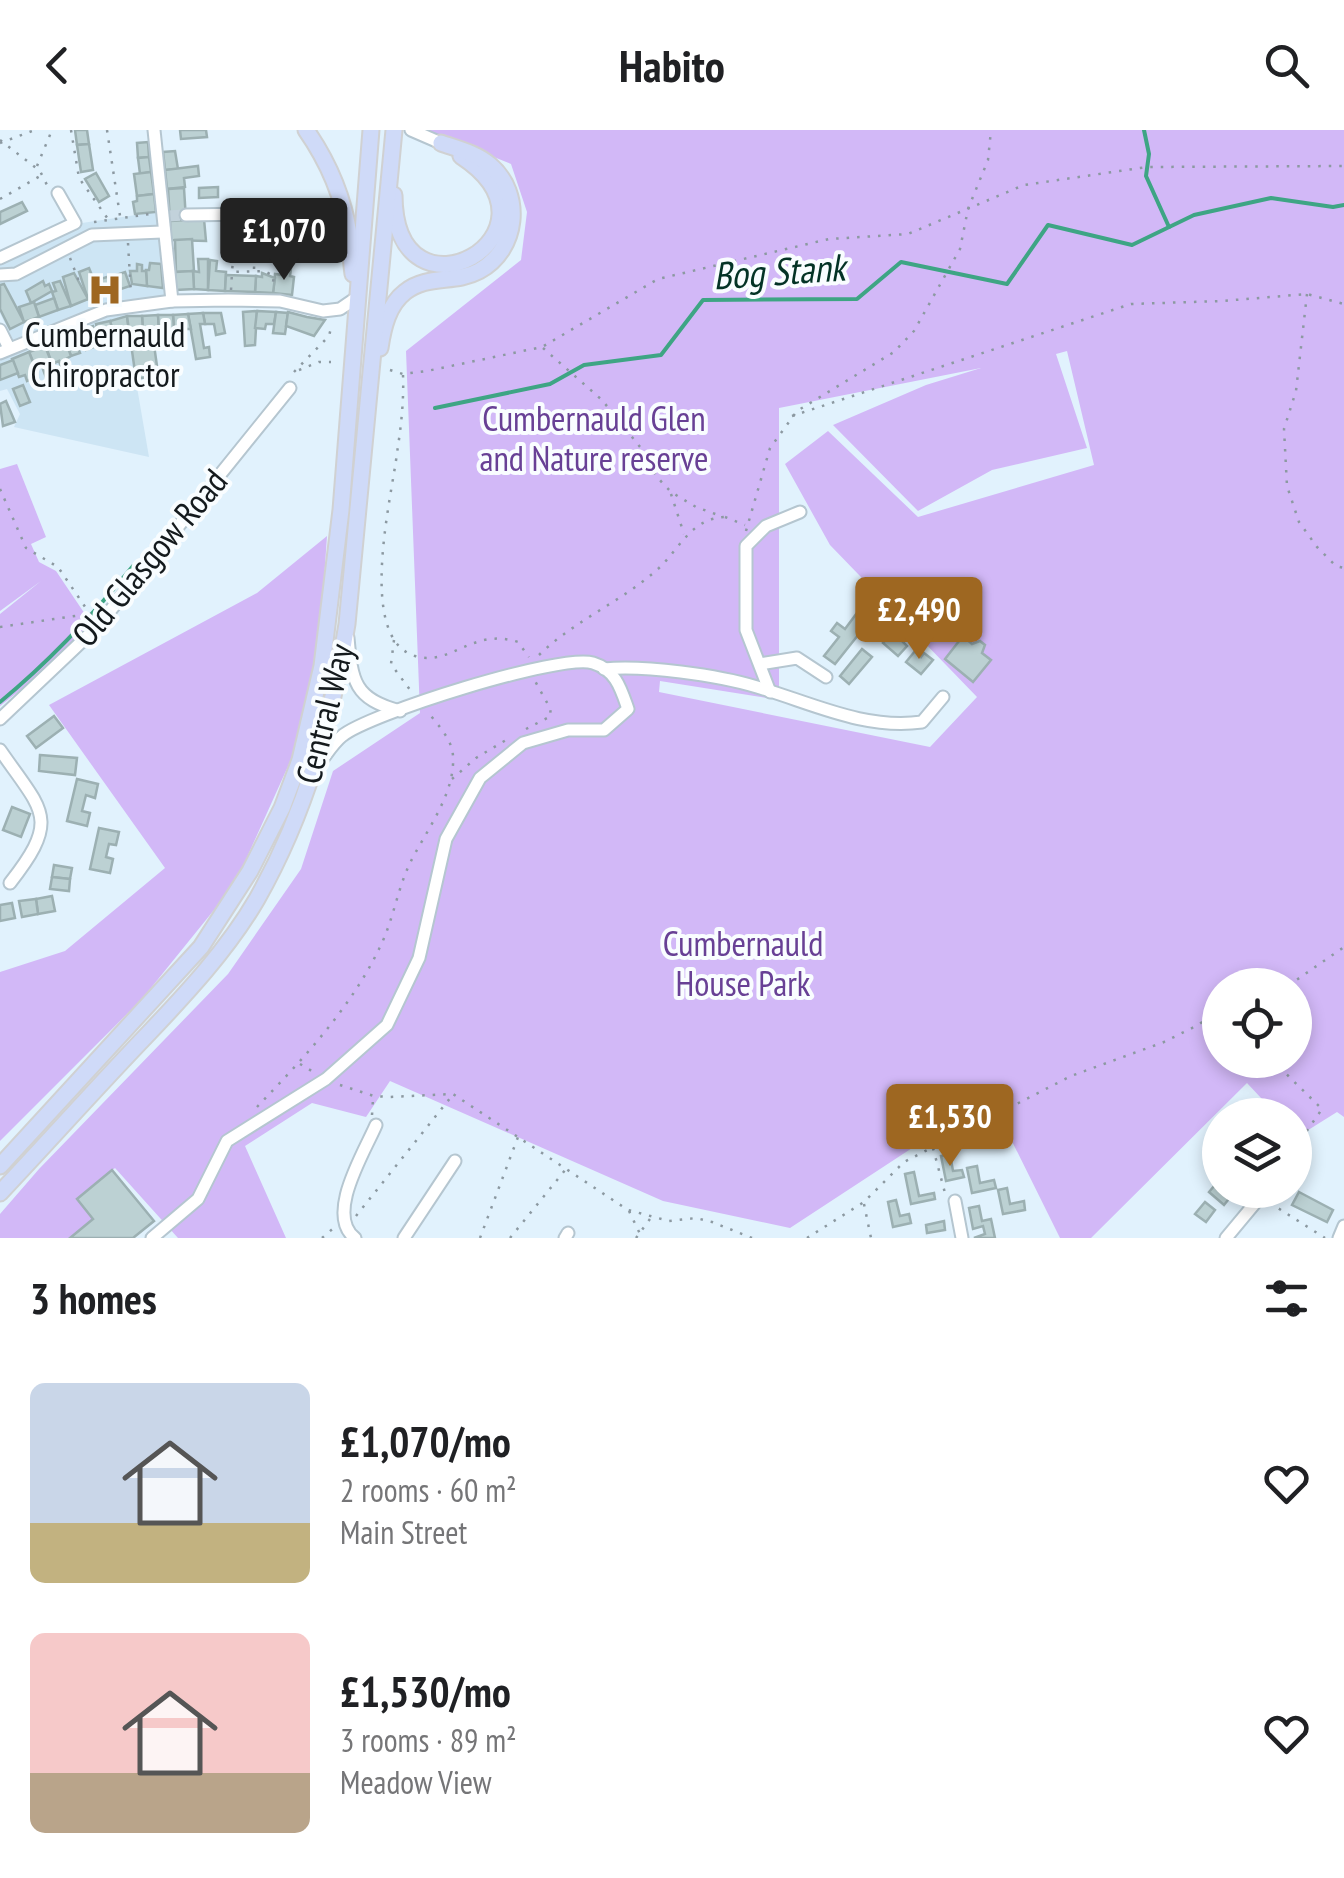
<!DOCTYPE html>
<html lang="en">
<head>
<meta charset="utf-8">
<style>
	:root { --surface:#fff; --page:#f2f2f2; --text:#202124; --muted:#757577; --accent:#9e6721 }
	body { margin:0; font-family:"PT Sans Narrow",sans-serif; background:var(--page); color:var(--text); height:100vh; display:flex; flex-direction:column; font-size:38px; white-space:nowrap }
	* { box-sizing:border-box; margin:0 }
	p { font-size:32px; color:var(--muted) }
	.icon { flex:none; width:55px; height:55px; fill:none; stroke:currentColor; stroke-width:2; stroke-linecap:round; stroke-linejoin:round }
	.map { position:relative; height:1108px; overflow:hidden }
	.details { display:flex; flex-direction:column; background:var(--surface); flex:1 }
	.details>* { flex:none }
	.tools { position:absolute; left:1202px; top:838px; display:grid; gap:20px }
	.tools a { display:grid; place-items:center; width:110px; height:110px; border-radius:50%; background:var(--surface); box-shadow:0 5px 15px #0003; font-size:50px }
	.price { position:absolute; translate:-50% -85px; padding:0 22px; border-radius:10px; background:var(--accent); color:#fff; font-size:32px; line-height:65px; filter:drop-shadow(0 2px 5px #0008) }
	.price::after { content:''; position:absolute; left:50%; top:60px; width:30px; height:22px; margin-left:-15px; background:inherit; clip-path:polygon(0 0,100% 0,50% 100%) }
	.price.on { background:#222; color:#fff }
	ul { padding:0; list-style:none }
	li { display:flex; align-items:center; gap:30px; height:250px; padding:0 30px }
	li span { display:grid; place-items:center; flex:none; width:280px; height:200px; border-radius:15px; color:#555 }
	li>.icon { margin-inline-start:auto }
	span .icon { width:120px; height:120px; fill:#fffc; stroke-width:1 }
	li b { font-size:42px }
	h2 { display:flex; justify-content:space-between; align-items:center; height:120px; padding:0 30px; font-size:42px }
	header { display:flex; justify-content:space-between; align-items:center; height:130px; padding:0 30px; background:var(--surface); font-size:45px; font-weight:700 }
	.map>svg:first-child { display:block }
</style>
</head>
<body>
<header><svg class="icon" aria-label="back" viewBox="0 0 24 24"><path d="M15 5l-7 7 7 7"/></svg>Habito<svg class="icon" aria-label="search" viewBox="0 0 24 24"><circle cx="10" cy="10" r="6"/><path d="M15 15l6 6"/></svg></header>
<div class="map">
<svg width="1344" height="1108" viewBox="0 0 1344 1108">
	<rect width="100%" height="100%" fill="#e1f2fd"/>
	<path fill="#cde5f4" d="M156 82 169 166 122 170 149 327 14 297 20 284 7 259 0 261V220L13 210 0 183V134L82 93Z"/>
	<g fill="#d2b8f7" fill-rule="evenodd">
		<path d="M427 0H1344V987L1337 982 1297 1007 1295 985H1277L1247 953 1091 1108H1060L990 967 790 1098 663 1071 390 951 366 987 312 973 245 1016 286 1108H178L115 1038 77 1069 93 1089 70 1108H0V1084L39 1039 228 844 301 739 333 641 420 583 406 221 521 130 527 82 511 34ZM1067 221 1094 335 918 387 828 301 785 334 830 415 977 567 930 617 659 562 660 551 779 570V278L981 238 926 255 833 295 918 381 992 340 1087 318 1056 224ZM1220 855H1295V930H1220Z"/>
		<path d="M17 334 46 407 31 414 39 432 56 441 91 493 48 538 0 576V484L41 451 0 481V339Z"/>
		<path d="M327 406 319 524 294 623 235 754 142 869 0 1011V842L65 821 165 738 49 575 257 463Z"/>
	</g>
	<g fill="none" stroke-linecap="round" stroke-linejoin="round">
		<g stroke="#3ea584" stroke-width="4">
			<path d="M1144 0 1149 24 1146 46 1169 97"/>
			<path d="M435 278 550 254 584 235 661 225 703 170 857 169 901 132 1007 154 1048 95 1132 115 1194 85 1271 68 1333 77 1344 75"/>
			<path d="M0 572C50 531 92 486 133 436"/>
		</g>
	</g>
	<g fill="#bcd1d3" stroke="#9cb0b2" stroke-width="2.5">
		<path d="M75 0H87L89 14 77 15Z"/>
		<path d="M180 0H206L207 7 181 9Z"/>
		<path d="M148 12 149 27 138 28 137 13Z"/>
		<path d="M89 14 93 40 81 42 77 15Z"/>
		<path d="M175 21 178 39 165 40 163 22Z"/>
		<path d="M149 27 151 42 140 44 138 28Z"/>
		<path d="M198 36 199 46 184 48 185 57 167 59 165 40Z"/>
		<path d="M151 42 154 64 137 66 134 44Z"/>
		<path d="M96 43 109 66 99 72 85 49Z"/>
		<path d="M218 57V67L199 68V58Z"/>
		<path d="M184 58 186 90 170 91 168 59Z"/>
		<path d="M154 64 156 82 135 84 133 72 137 71V66Z"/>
		<path d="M22 72 27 81 0 94V82Z"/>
		<path d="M228 87 281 89 280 105 228 102Z"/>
		<path d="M204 89 206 111 171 110 170 91Z"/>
		<path d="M192 109 194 141 176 142 175 110Z"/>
		<path d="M198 129H208V160L194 159 193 141 199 142Z"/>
		<path d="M210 130 217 131 216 141 226 142 225 161 208 160Z"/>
		<path d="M150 133 161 134 163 158 147 156 146 140H149Z"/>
		<path d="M137 134 142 135V141H146L147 156 132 154 130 141H137Z"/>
		<path d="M284 137 291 138 290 146 294 147 292 165 273 163 275 144 283 145Z"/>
		<path d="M89 138 100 165 88 169 79 142Z"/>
		<path d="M193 141 194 159 176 160 175 142Z"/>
		<path d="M125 142 130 156 115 161 110 147Z"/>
		<path d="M74 143 88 169 71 176 63 147Z"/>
		<path d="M262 143 275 148 273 163 255 162 256 146 262 147Z"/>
		<path d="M226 145 256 146 255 162 225 161Z"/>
		<path d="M110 146 115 161 100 165 94 151Z"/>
		<path d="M43 151 45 156 49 154 52 161 31 173 26 161Z"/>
		<path d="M60 151 71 176 58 180 52 162 56 161 53 153Z"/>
		<path d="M4 154 24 192 10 199 0 179V155Z"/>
		<path d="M54 168 58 180 39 187 35 175Z"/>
		<path d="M34 172 39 187 24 192 19 177Z"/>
		<path d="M257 181 255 215 245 216 243 182Z"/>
		<path d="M257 181 276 182 274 194H266L265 199 255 198Z"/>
		<path d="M276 182 288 183 285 204 273 203Z"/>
		<path d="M288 182 307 187 325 190 314 206 286 196Z"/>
		<path d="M203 183H221L225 203 216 205 214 194H205Z"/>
		<path d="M203 183 205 194H200L204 218 209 217 210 227 196 229 188 184Z"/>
		<path d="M188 184 191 199H185V205H180V199L174 200 173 185Z"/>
		<path d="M158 185 159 201H143L142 186Z"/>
		<path d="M158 185H173L174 200H168V209H164V200H159Z"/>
		<path d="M127 186 129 202 114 206 110 191Z"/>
		<path d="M127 186H142L144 217 154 215 157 236 147 237 148 247 136 249Z"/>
		<path d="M110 191 113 201 98 205 96 194Z"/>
		<path d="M93 196 99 209 92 212 94 217 86 220 79 201Z"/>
		<path d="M79 201 83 213 77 215 80 223 71 226 64 207Z"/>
		<path d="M64 207 71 226 66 229 68 234 61 237 59 231 52 234 45 214Z"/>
		<path d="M45 216 58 249 48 253 40 231 34 234 29 222Z"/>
		<path d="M29 222 36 240 33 241 35 247 27 251 25 245 19 247 12 229Z"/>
		<path d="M13 230 18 243 0 250V235Z"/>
		<path d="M23 255 30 272 20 276 13 259Z"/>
		<path d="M6 271 15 292 3 296 0 274Z"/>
		<path d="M871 464 888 478 879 490 874 485 835 534 824 526 839 507 831 501 837 493 845 499Z"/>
		<path d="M896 499 904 507 901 510 907 516 898 526 883 513Z"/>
		<path d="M963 506 972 514 980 511 985 515 982 523 991 530 973 552 945 529Z"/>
		<path d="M862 519 872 527 849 554 840 546Z"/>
		<path d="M915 521 921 527 924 523 933 530 921 544 906 532Z"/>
		<path d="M54 586 63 598 36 618 27 606Z"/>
		<path d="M40 625 77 628 75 645 39 641Z"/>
		<path d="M77 649 98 654 95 668 86 665 82 681 90 683 87 696 67 691Z"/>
		<path d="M12 677 30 684 21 707 3 700Z"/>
		<path d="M99 698 119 702 116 715 109 714 106 727 113 729 110 743 90 739Z"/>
		<path d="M54 735 72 738 70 749 52 747Z"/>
		<path d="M52 747 70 749 69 761 50 759Z"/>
		<path d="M52 766 55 781 38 784 36 769Z"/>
		<path d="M36 769 38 784 22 787 19 771Z"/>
		<path d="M12 773 15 788 0 791V775Z"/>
		<path d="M950 1024 953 1041 962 1040 964 1047 946 1051 941 1026Z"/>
		<path d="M977 1036 980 1053 994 1050 996 1058 972 1063 967 1038Z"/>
		<path d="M112 1040 154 1091 133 1108H70L93 1089 77 1069Z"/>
		<path d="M914 1042 919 1066 934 1063 935 1069 911 1074 905 1044Z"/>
		<path d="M1220 1049V1060H1236L1224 1075 1209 1062Z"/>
		<path d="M1007 1058 1010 1074 1024 1071 1025 1080 1003 1084 998 1060Z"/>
		<path d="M1299 1062 1333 1080 1327 1092 1292 1075Z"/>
		<path d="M896 1070 900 1086 909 1084 911 1093 893 1097 888 1072Z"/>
		<path d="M1205 1072 1215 1080 1206 1092 1195 1084Z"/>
		<path d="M979 1076 982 1091 991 1089 995 1108H974L985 1104 983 1096 973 1099 969 1078Z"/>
		<path d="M944 1091 945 1100 927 1103 926 1095Z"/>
	</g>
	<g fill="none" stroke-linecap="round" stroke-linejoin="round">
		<path stroke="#c2d2db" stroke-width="11" stroke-dasharray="11 5.5" stroke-linecap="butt" d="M169 86 186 85"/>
		<g stroke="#b5c6d0" stroke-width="15">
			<g id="minor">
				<path d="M154 0 172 171"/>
				<path d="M411 0 441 13"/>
				<path d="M186 85 251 84"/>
				<path d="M0 128 75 93 58 63"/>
				<path d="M0 145 16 144 92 105 162 102"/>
				<path d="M0 200 9 218"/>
				<path d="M0 223 106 180 172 171 228 170 280 171 323 181 340 179 359 166"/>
				<path d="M348 508C352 551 354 569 400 581"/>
				<path d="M760 534 797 528 826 547"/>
				<path d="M604 539C644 535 718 545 757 557 812 573 864 600 922 592L943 567"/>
				<path d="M770 562 746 500V416L766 396 800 382"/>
				<path d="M0 589 97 497 290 258"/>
				<path d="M0 620C43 682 61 688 10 753"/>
				<path d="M955 1071 962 1108"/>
				<path d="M152 1108 198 1069 227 1011 326 949 387 895 419 828 446 709 480 648 523 613 568 600H604L628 579C621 559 616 540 593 533 561 523 368 584 342 606 332 614 325 627 317 636"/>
				<path d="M355 1108C325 1085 364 1023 376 995"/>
				<path d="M404 1108 455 1031"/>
				<path d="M565 1108 568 1103"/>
				<path d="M1226 1108 1266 1060"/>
				<path d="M1339 1108 1344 1096"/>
			</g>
		</g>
		<g stroke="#d0d1d2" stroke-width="19">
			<g id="major">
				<path d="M306 0C327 30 343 67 349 104 351 117 351 131 353 144"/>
				<path d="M394 65C395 205 578 103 461 26"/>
				<path d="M380 218C383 198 388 175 405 162 427 144 455 154 479 141 518 120 524 64 490 35 476 23 458 19 441 13"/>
				<path d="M0 1036 201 817 250 741 282 678 300 630 322 536 341 380 371 0"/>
				<path d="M0 1063C49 1011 97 957 146 906 186 864 228 819 257 769 306 682 331 592 347 494L394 0"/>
			</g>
		</g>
		<g stroke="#8c99a1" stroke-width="2.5" stroke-dasharray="2.5 8" stroke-linecap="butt">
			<path d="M71 0 79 48 108 89"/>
			<path d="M107 0 120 86"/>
			<path d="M0 10 40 41 48 57"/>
			<path d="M0 13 35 0"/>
			<path d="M37 36 52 0"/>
			<path d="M0 69 42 45"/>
			<path d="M94 92 150 84"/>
			<path d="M267 106 235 105 232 142 264 141 274 146 272 158"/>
			<path d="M128 113 131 165"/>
			<path d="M70 128 80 154"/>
			<path d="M254 139 255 107"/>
			<path d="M231 160 232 143"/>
			<path d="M1307 164 1296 261 1284 299 1287 356 1299 392 1317 417 1336 436 1344 438"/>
			<path d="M543 218 602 270 645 323 656 346 671 362 696 377 718 385"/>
			<path d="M299 240 319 232H331"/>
			<path d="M390 240 403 244 427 241 542 217 658 149 829 109 908 104 1024 55 1147 37 1344 36"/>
			<path d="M294 242 329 206 332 194"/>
			<path d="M403 245C404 271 401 297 397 323 392 366 356 508 415 526 451 537 472 497 518 512L529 527"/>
			<path d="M792 286 1131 174 1222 171 1307 164 1344 174"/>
			<path d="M0 359 26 418 58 437 92 487"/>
			<path d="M671 364 684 404"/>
			<path d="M725 387 745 395"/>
			<path d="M746 401 770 318 797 281 894 222 914 201 960 119 968 79 988 30 991 0"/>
			<path d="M0 497 88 484"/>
			<path d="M394 510 391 534 413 564"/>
			<path d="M539 525C575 490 623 471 659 438 680 418 691 389 724 387"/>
			<path d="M526 599 551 586 550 578 535 551"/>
			<path d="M452 649 476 628 506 610"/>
			<path d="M1277 855 1295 851 1344 817"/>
			<path d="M1272 930 1322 979 1295 1018"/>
			<path d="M300 934 315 943"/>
			<path d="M340 955 374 966 390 967 453 964 628 1080 669 1091 696 1088 712 1092 752 1108"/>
			<path d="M257 977C302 930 350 879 379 819 393 792 397 760 410 733 426 701 455 664 453 627 453 610 437 594 427 581"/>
			<path d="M372 985 373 969"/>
			<path d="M933 1018 945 1063"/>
			<path d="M1270 1073 1325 1108"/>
			<path d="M864 1074 871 1108"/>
			<path d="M629 1081 642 1108"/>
			<path d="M356 1086 451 967"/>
			<path d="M322 1108 336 1096"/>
			<path d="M480 1108 518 1007"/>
			<path d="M510 1108 566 1039"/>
			<path d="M636 1108 650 1089"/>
			<path d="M807 1108 864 1072 904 1032 1071 946 1164 912 1198 895 1220 879"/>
		</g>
		<use href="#minor" stroke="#fff" stroke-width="11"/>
		<use href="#major" stroke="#cfdaf8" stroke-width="15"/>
	</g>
	<defs>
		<g id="hospital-bare" transform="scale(2.7)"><path d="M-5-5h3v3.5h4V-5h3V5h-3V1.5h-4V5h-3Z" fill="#9e6721" stroke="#f9fdff" stroke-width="2.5" paint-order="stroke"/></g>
	</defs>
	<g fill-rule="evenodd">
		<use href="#hospital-bare" x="105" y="160"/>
	</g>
	<g text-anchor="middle" stroke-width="8" stroke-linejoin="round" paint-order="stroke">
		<g font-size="35" fill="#141a1d" stroke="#f9fdff">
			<text x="105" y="217">Cumbernauld<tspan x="105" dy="40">Chiropractor</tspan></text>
		</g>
		<g font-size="35" fill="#684095" stroke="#f9fdff">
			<text x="594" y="301">Cumbernauld Glen<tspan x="594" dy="40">and Nature reserve</tspan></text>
			<text x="743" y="826">Cumbernauld<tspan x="743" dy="40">House Park</tspan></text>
		</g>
		<g font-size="35" fill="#141a1d" stroke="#f9fdff">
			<text transform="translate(150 428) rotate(-50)" y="12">Old Glasgow Road</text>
			<text transform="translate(325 584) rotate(-76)" y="12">Central Way</text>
		</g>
		<g font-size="38" font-style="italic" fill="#043326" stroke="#f9fdff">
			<text transform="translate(779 142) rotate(-4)" y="13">Bog Stank</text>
		</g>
	</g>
</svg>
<div class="tools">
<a><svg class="icon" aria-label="locate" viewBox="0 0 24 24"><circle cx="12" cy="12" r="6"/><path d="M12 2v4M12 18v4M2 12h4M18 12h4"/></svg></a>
<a><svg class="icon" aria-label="layers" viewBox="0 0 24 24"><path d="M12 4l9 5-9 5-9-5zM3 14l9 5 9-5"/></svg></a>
</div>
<b class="price on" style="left:284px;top:153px">£1,070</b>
<b class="price" style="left:919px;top:532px">£2,490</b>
<b class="price" style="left:950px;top:1039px">£1,530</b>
</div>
<section class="details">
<h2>3 homes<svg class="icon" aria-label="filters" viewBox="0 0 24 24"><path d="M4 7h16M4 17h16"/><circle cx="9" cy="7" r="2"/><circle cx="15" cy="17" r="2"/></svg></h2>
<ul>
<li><span style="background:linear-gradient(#c9d6e8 70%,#c2b280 0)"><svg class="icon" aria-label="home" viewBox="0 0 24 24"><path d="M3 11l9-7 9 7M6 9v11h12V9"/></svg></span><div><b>£1,070/mo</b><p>2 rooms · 60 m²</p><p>Main Street</p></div><svg class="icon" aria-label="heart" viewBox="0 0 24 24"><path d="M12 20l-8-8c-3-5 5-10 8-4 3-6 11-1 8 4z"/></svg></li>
<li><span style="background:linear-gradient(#f6c9c9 70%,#b9a48a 0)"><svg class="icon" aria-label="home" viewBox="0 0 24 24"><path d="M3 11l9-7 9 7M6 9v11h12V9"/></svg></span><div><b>£1,530/mo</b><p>3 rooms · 89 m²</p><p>Meadow View</p></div><svg class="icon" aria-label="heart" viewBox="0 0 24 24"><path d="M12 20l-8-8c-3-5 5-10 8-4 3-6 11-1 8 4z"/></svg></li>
</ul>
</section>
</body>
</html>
